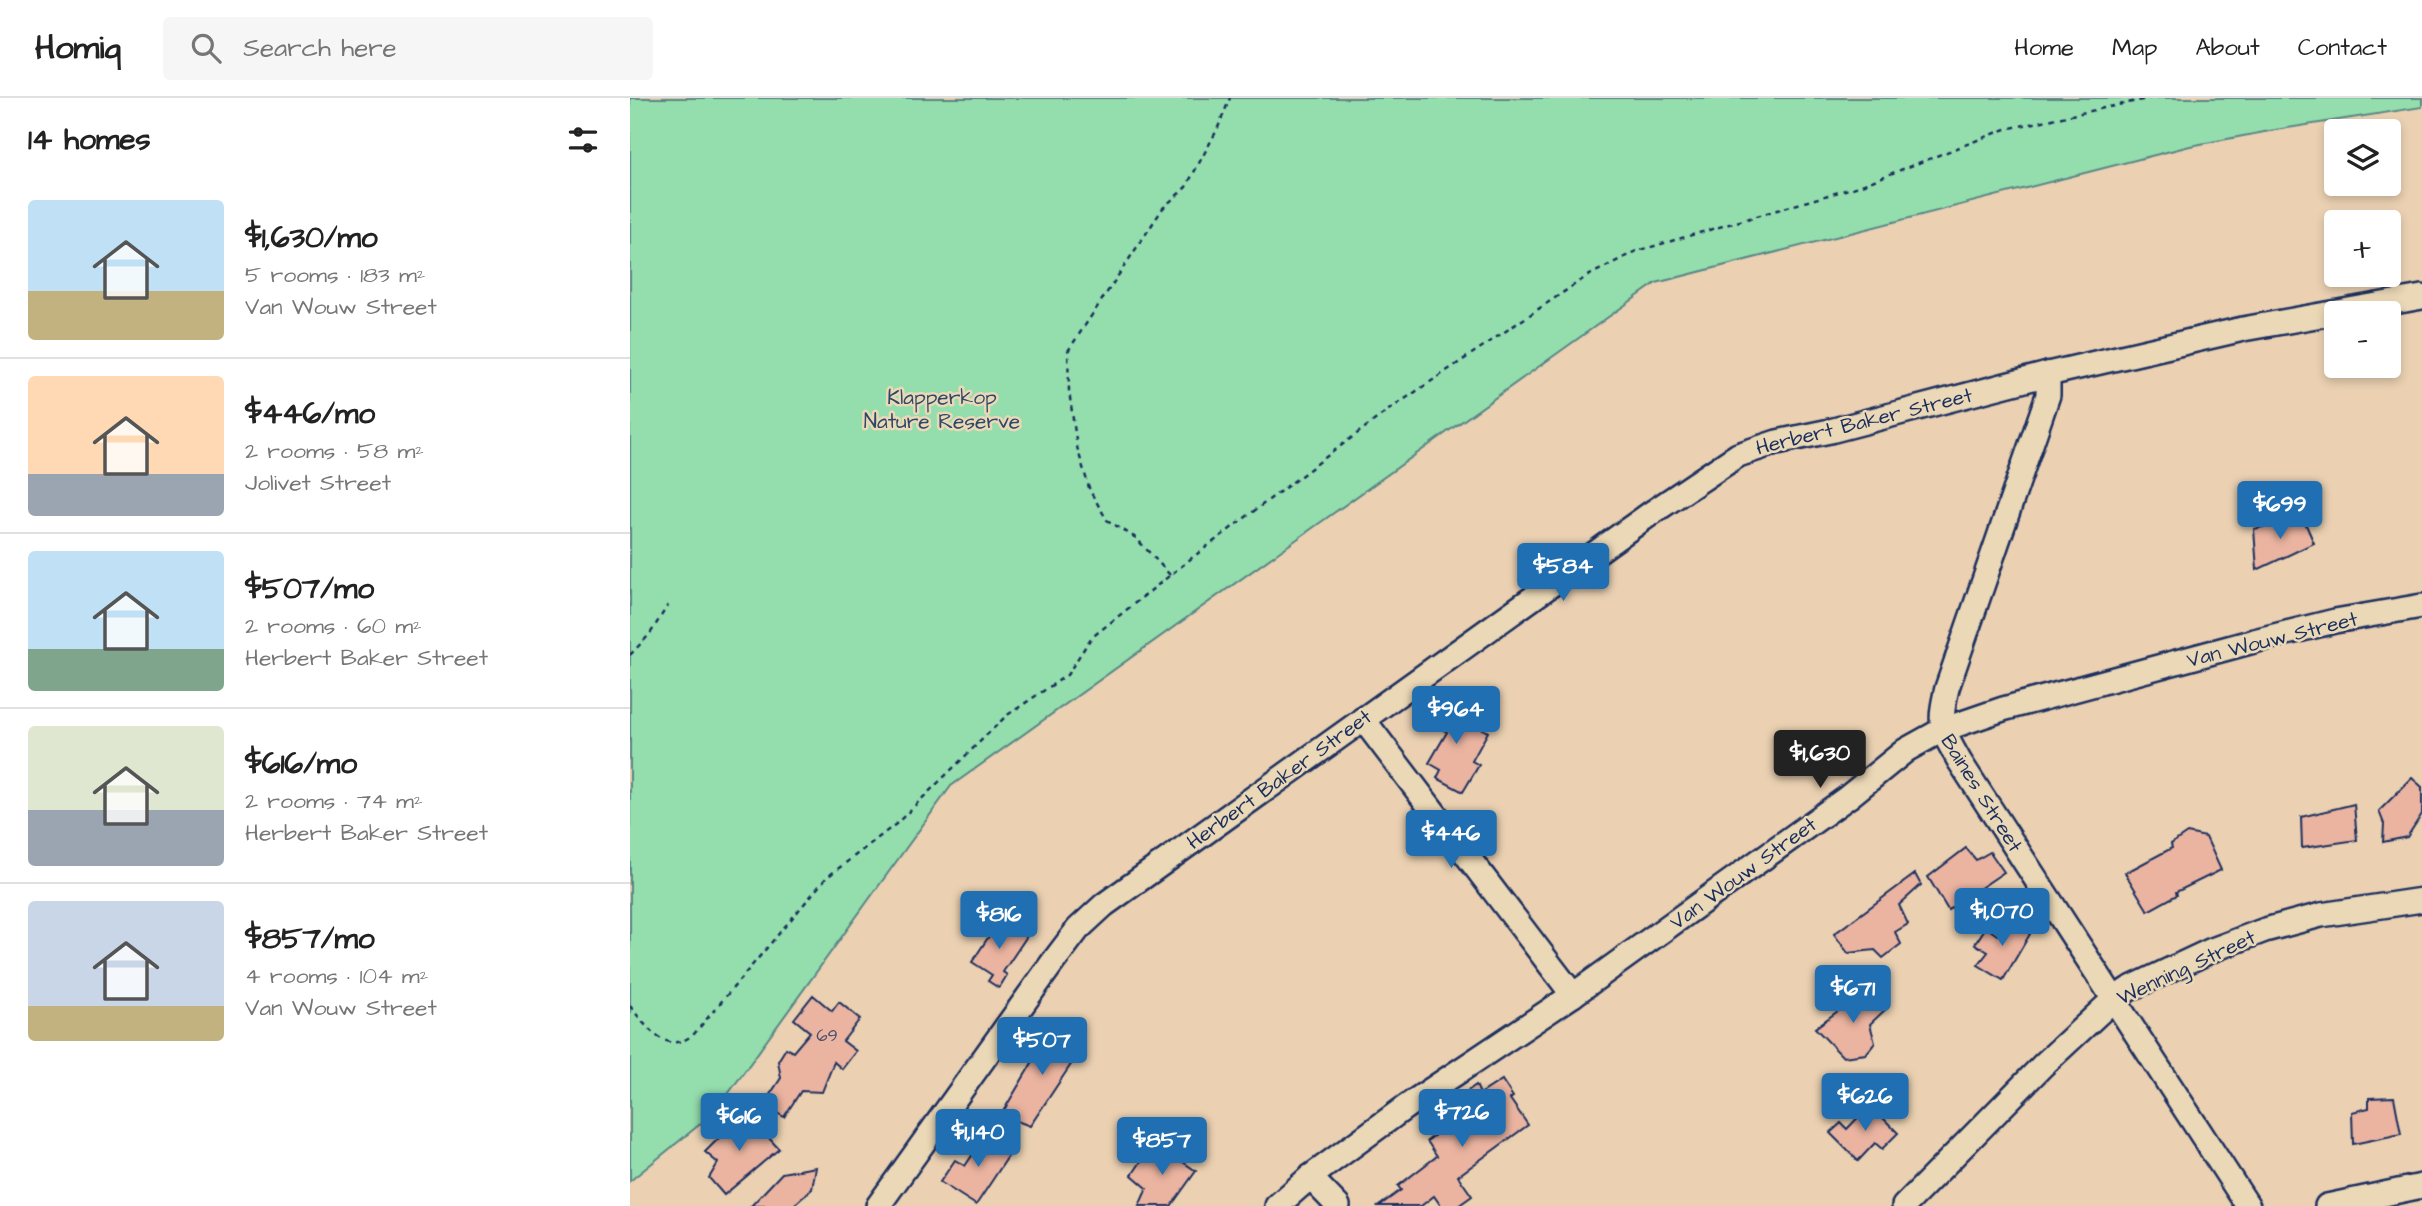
<!DOCTYPE html>
<html lang="en">
<head>
<meta charset="utf-8">
<style>
	:root { --surface:#fff; --page:#f6f6f6; --text:#222; --muted:#767676; --line:#e0e0e0; --accent:#1f6fb2 }
	body { margin:0; font-family:"Architects Daughter",sans-serif; background:var(--page); color:var(--text); height:100vh; display:flex; flex-direction:column; font-size:26px; white-space:nowrap }
	* { box-sizing:border-box; margin:0 }
	p { font-size:23px; color:var(--muted) }
	.icon { flex:none; width:38px; height:38px; fill:none; stroke:currentColor; stroke-width:2; stroke-linecap:round; stroke-linejoin:round }
	.map { position:relative; flex:1; overflow:hidden }
	.side { display:flex; flex-direction:column; background:var(--surface); width:630px }
	.side>* { flex:none }
	.fabs { position:absolute; left:1694px; top:21px; display:grid; gap:14px }
	.fabs a { display:grid; place-items:center; width:77px; height:77px; border-radius:7px; background:var(--surface); box-shadow:0 4px 10px #0003; font-size:35px }
	.price { position:absolute; translate:-50% -60px; padding:0 16px; border-radius:7px; background:var(--accent); color:#fff; font-size:23px; line-height:46px; filter:drop-shadow(0 2px 4px #0008) }
	.price::after { content:''; position:absolute; left:50%; top:42px; width:21px; height:16px; margin-left:-10px; background:inherit; clip-path:polygon(0 0,100% 0,50% 100%) }
	.price.active { background:#222; color:#fff }
	ul { padding:0; list-style:none }
	li { display:flex; align-items:center; gap:21px; height:175px; padding:0 28px }
	li+li { border-top:2px solid var(--line) }
	li span { display:grid; place-items:center; flex:none; width:196px; height:140px; border-radius:7px; color:#555 }
	li>.icon { margin-inline-start:auto }
	span .icon { width:84px; height:84px; fill:#fffc; stroke-width:1 }
	li b { font-size:30px }
	h2 { display:flex; justify-content:space-between; align-items:center; height:84px; padding:0 28px; font-size:30px }
	header { display:flex; align-items:center; gap:42px; box-sizing:border-box; height:98px; padding:0 35px; background:var(--surface); border-bottom:2px solid var(--line) }
	header strong { font-size:33px }
	nav { display:flex; gap:38px; margin-inline-start:auto; font-size:24px }
	.search { width:490px; height:63px; background:var(--page); display:flex; align-items:center; gap:18px; box-sizing:border-box; padding:0 24px; border-radius:7px; color:var(--muted); font-size:26px }
	main { display:flex; flex:1; min-height:0 }
	.map>svg:first-child { display:block }
</style>
</head>
<body>
<header>
<strong>Homiq</strong>
<div class="search"><svg class="icon" aria-label="search" viewBox="0 0 24 24"><circle cx="10" cy="10" r="6"/><path d="M15 15l6 6"/></svg>Search here</div>
<nav><a>Home</a><a>Map</a><a>About</a><a>Contact</a></nav>
</header>
<main>
<section class="side">
<h2>14 homes<svg class="icon" aria-label="filters" viewBox="0 0 24 24"><path d="M4 7h16M4 17h16"/><circle cx="9" cy="7" r="2"/><circle cx="15" cy="17" r="2"/></svg></h2>
<ul>
<li><span style="background:linear-gradient(#bfe0f5 65%,#c2b280 0)"><svg class="icon" aria-label="home" viewBox="0 0 24 24"><path d="M3 11l9-7 9 7M6 9v11h12V9"/></svg></span><div><b>$1,630/mo</b><p>5 rooms · 183 m²</p><p>Van Wouw Street</p></div></li>
<li><span style="background:linear-gradient(#ffd9b3 70%,#9aa5b1 0)"><svg class="icon" aria-label="home" viewBox="0 0 24 24"><path d="M3 11l9-7 9 7M6 9v11h12V9"/></svg></span><div><b>$446/mo</b><p>2 rooms · 58 m²</p><p>Jolivet Street</p></div></li>
<li><span style="background:linear-gradient(#bfe0f5 70%,#7fa58c 0)"><svg class="icon" aria-label="home" viewBox="0 0 24 24"><path d="M3 11l9-7 9 7M6 9v11h12V9"/></svg></span><div><b>$507/mo</b><p>2 rooms · 60 m²</p><p>Herbert Baker Street</p></div></li>
<li><span style="background:linear-gradient(#dfe7d0 60%,#9aa5b1 0)"><svg class="icon" aria-label="home" viewBox="0 0 24 24"><path d="M3 11l9-7 9 7M6 9v11h12V9"/></svg></span><div><b>$616/mo</b><p>2 rooms · 74 m²</p><p>Herbert Baker Street</p></div></li>
<li><span style="background:linear-gradient(#c9d6e8 75%,#c2b280 0)"><svg class="icon" aria-label="home" viewBox="0 0 24 24"><path d="M3 11l9-7 9 7M6 9v11h12V9"/></svg></span><div><b>$857/mo</b><p>4 rooms · 104 m²</p><p>Van Wouw Street</p></div></li>
</ul>
</section>
<div class="map">
<svg width="1792" height="1108" viewBox="0 0 1792 1108">
	<rect width="100%" height="100%" fill="#ebd1b2"/>
	<filter id="ink" filterUnits="userSpaceOnUse"><feTurbulence type="fractalNoise" baseFrequency=".0143" numOctaves="2"/><feDisplacementMap in="SourceGraphic" scale="14" xChannelSelector="R" yChannelSelector="G"/><feConvolveMatrix kernelMatrix="1 2 1 2 8 2 1 2 1" color-interpolation-filters="sRGB"/></filter>
	<g filter="url(#ink)">
		<path fill="#94dead" stroke="#588686" stroke-width="2" d="M0 0H1792V9L1645 32 1560 48 1026 185 321 688 85 1014 0 1083Z"/>
		<g fill="#ebb4a1" stroke="#1b2f5e" stroke-width="2">
			<path d="M1673 420 1684 445 1627 472 1624 431Z"/>
			<path d="M815 599 833 609 828 618 858 634 842 663 849 667 833 694 807 680 811 672 799 665 817 634 801 625Z"/>
			<path d="M1782 680 1792 689V716L1777 739 1753 744 1754 726 1749 713Z"/>
			<path d="M1724 706 1727 742 1672 750 1671 719Z"/>
			<path d="M1557 735 1576 739 1591 772 1546 794 1547 797 1518 813 1495 775 1542 750 1541 746Z"/>
			<path d="M1336 750 1346 762 1360 754 1374 774 1318 812 1298 779Z"/>
			<path d="M1285 776 1291 787 1269 807 1278 826 1265 834 1271 846 1253 860 1245 852 1218 855 1204 836Z"/>
			<path d="M371 820 397 838 373 874 377 877 369 890 358 883 362 877 342 864Z"/>
			<path d="M1383 820 1400 836 1373 882 1348 867 1358 854 1345 846 1356 829 1367 837Z"/>
			<path d="M1239 890 1257 910 1240 926 1245 945 1236 956 1213 959 1185 930Z"/>
			<path d="M183 897 202 913 209 904 230 921 213 943 226 953 212 971 204 964 192 994 171 993 154 1019 133 1007 151 980 148 963 156 950 163 954 180 934 164 921Z"/>
			<path d="M427 923 443 940 442 965 400 1028 371 1017Z"/>
			<path d="M872 982 883 999 880 1001 898 1027 828 1078 842 1098 828 1108H811L804 1098 791 1108H749L771 1092 768 1088 807 1058 797 1043 817 1028 824 1037 845 1022 829 999 846 987 850 996Z"/>
			<path d="M1764 999 1771 1036 1723 1046 1722 1014 1739 1010V1000Z"/>
			<path d="M1240 1007 1268 1035 1252 1051 1245 1045 1228 1063 1200 1035 1211 1025 1217 1031Z"/>
			<path d="M115 1014 149 1051 94 1097 79 1080 88 1065 75 1054Z"/>
			<path d="M358 1034 383 1051 346 1107 310 1084 325 1062 335 1068Z"/>
			<path d="M524 1044 566 1073 541 1108H509L517 1090 502 1077Z"/>
			<path d="M186 1069 182 1091 163 1108H121L152 1075Z"/>
		</g>
		<g fill="none" stroke-linecap="round" stroke-linejoin="round">
			<g stroke="#1b2f5e" stroke-width="28">
				<g id="minor">
					<path d="M1418 276V297L1317 590C1308 628 1311 631 1330 664L1618 1108"/>
					<path d="M733 621 943 897"/>
					<path d="M680 1079 708 1108"/>
					<path d="M248 1108 423 864 448 831 474 807 1020 416 1108 357 1147 344 1200 333 1418 276 1613 231 1792 199"/>
					<path d="M647 1108 680 1079 777 1008 943 897 1218 699 1276 652 1312 632 1373 611 1624 543 1705 523 1792 508"/>
					<path d="M1274 1108 1413 967 1484 901 1499 891 1582 852 1635 832 1691 817 1792 802"/>
					<path d="M1697 1108 1792 1088"/>
				</g>
			</g>
			<g stroke="#1b2f5e" stroke-width="2.5" stroke-dasharray="5 5" stroke-linecap="butt">
				<path d="M540 477 506 440 477 422 460 393 447 349 439 293 438 253 533 110 556 89 587 32 600 0"/>
				<path d="M0 557 20 536 38 507"/>
				<path d="M0 908C17 929 35 959 64 936L196 780 266 726 376 618 437 577 461 540 563 459 757 313 956 179 1004 154 1229 88 1376 31 1521 0"/>
			</g>
			<use href="#minor" stroke="#ebd8b6" stroke-width="23"/>
		</g>
	</g>
	<g text-anchor="middle" stroke-width="5" stroke-linejoin="round" paint-order="stroke">
		<g font-size="18" fill="#4f506f">
			<text x="197" y="943">69</text>
		</g>
		<g font-size="21" fill="#2d496a" stroke="#ebd8b6">
			<text x="312" y="306">Klapperkop<tspan x="312" dy="24">Nature Reserve</tspan></text>
		</g>
		<g font-size="21" fill="#1b2f5e" stroke="#ebd8b6">
			<text transform="translate(1234 323) rotate(-14)" y="7">Herbert Baker Street</text>
			<text transform="translate(1642 541) rotate(-14)" y="7">Van Wouw Street</text>
			<text transform="translate(649 681) rotate(-36)" y="7">Herbert Baker Street</text>
			<text transform="translate(1352 695) rotate(58)" y="7">Baines Street</text>
			<text transform="translate(1113 775) rotate(-36)" y="7">Van Wouw Street</text>
			<text transform="translate(1556 869) rotate(-25)" y="7">Wenning Street</text>
		</g>
	</g>
</svg>
<div class="fabs">
<a><svg class="icon" aria-label="layers" viewBox="0 0 24 24"><path d="M12 4l9 5-9 5-9-5zM3 14l9 5 9-5"/></svg></a>
<a>+</a>
<a>−</a>
</div>
<b class="price" style="left:1650px;top:443px">$699</b>
<b class="price" style="left:933px;top:505px">$584</b>
<b class="price" style="left:826px;top:648px">$964</b>
<b class="price active" style="left:1190px;top:692px">$1,630</b>
<b class="price" style="left:821px;top:772px">$446</b>
<b class="price" style="left:1372px;top:850px">$1,070</b>
<b class="price" style="left:369px;top:853px">$816</b>
<b class="price" style="left:1223px;top:927px">$671</b>
<b class="price" style="left:412px;top:979px">$507</b>
<b class="price" style="left:1235px;top:1035px">$626</b>
<b class="price" style="left:832px;top:1051px">$726</b>
<b class="price" style="left:109px;top:1055px">$616</b>
<b class="price" style="left:348px;top:1071px">$1,140</b>
<b class="price" style="left:532px;top:1079px">$857</b>
</div>
</main>
</body>
</html>
